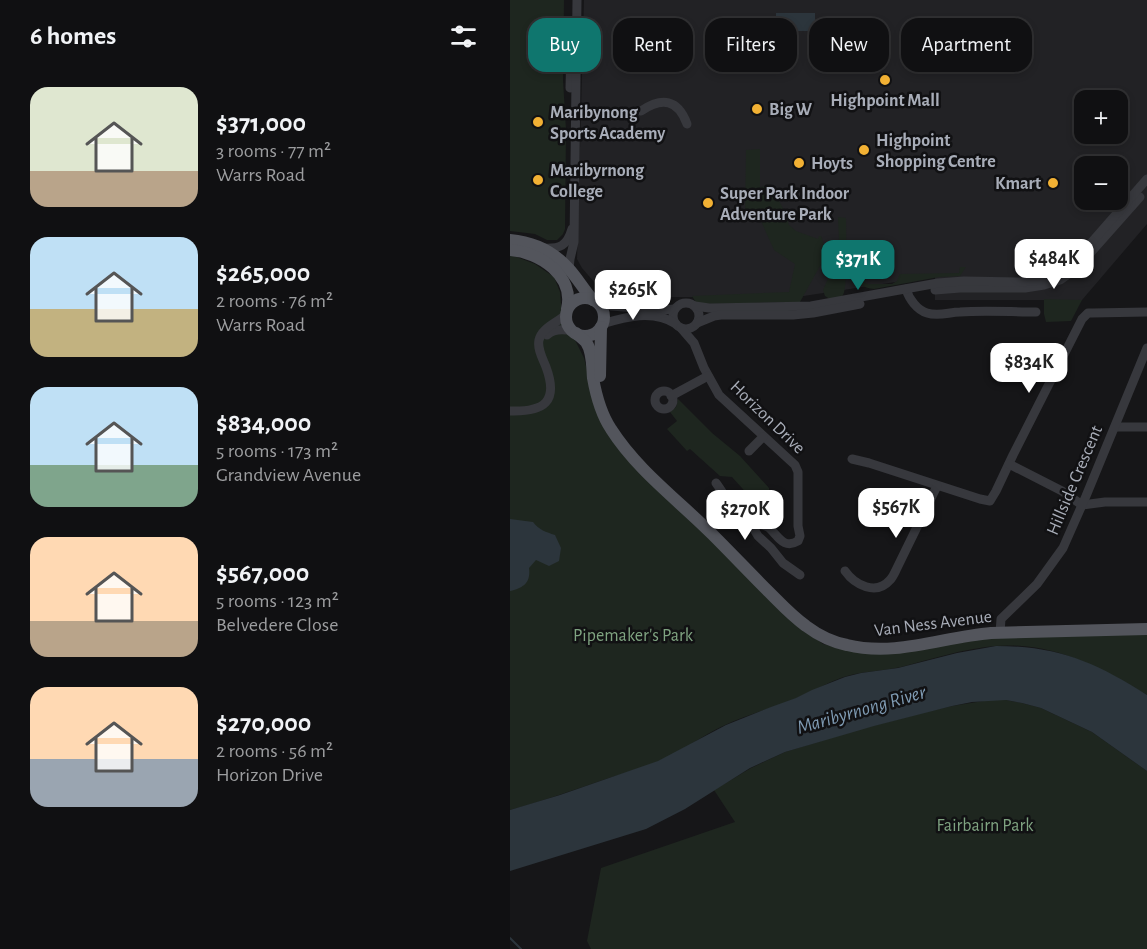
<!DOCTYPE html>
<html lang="en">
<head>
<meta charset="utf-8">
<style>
	:root { --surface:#101012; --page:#19191b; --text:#f1f3f6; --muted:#9c9d9f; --line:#303032; --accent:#0f766e }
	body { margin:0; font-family:"Alegreya Sans",sans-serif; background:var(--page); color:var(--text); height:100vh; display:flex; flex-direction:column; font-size:22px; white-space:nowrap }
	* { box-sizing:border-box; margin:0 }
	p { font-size:20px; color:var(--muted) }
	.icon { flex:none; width:33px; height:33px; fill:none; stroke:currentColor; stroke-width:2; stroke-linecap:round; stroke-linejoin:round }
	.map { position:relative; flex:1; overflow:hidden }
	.panel { display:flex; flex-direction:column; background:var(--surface); width:510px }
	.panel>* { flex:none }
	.top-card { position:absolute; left:18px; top:18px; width:528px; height:54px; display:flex; gap:12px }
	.fabs { position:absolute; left:564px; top:90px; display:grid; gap:12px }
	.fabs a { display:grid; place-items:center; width:54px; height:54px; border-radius:12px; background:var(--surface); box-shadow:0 3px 9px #0003,0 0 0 2px var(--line); font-size:30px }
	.price { position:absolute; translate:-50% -51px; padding:0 14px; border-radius:12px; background:#fff; color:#222; font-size:20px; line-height:39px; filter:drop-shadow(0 2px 3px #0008) }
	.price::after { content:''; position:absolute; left:50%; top:36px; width:18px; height:14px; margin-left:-9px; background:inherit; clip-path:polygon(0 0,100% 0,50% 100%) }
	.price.selected { background:var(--accent); color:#fff }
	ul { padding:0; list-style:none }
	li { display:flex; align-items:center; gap:18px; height:150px; padding:0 30px }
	li span { display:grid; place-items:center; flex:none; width:168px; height:120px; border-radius:18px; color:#555 }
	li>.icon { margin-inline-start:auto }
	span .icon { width:72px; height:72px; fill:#fffc; stroke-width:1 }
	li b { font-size:26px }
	h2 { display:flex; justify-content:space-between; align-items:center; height:72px; padding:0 30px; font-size:26px }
	.pill { padding:0 21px; border-radius:18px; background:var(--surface); box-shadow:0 3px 9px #0003,0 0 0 2px var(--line); font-size:21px; line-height:54px }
	.pill.selected { background:var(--accent); color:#fff }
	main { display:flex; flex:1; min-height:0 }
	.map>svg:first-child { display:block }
</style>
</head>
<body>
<main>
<section class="panel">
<h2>6 homes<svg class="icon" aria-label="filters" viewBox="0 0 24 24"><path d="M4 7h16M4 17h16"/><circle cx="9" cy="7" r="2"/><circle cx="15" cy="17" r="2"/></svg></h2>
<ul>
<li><span style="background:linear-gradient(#dfe7d0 70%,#b9a48a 0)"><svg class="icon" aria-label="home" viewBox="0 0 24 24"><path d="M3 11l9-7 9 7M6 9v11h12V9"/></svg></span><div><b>$371,000</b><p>3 rooms · 77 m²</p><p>Warrs Road</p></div></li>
<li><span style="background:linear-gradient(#bfe0f5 60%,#c2b280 0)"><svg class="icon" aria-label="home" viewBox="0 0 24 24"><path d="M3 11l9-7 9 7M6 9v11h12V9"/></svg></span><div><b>$265,000</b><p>2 rooms · 76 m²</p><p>Warrs Road</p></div></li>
<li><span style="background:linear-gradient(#bfe0f5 65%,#7fa58c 0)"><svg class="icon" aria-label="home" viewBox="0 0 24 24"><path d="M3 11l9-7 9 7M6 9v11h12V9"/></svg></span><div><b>$834,000</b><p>5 rooms · 173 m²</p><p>Grandview Avenue</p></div></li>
<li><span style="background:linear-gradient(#ffd9b3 70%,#b9a48a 0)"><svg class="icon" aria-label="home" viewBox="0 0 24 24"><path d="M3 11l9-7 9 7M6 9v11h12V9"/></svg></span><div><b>$567,000</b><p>5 rooms · 123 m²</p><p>Belvedere Close</p></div></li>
<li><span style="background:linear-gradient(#ffd9b3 60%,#9aa5b1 0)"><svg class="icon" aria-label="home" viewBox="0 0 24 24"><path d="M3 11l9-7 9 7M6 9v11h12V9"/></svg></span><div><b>$270,000</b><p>2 rooms · 56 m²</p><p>Horizon Drive</p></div></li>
</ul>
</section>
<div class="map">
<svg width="637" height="949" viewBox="0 0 637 949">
	<rect width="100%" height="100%" fill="#161618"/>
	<path fill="#222225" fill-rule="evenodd" d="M74 0H637V224L572 300H425V276L287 297H97L72 268 67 259ZM574 100H608V134H574ZM574 166H608V200H574Z"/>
	<g fill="#1e261f">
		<path d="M0 0H54L53 80 56 130 55 229 53 234 47 240H37L25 234 0 231Z"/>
		<path d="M250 149V187L261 186 275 212 279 225 286 231 308 239 309 236H311L315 247V257L290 302 187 304 182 296 279 292 285 264 264 250 251 221H244L235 214 236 150Z"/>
		<path d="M328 217 336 218C336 230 338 288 333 295 330 298 324 298 320 299L315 296 313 290C322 270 326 262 320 240H329Z"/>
		<path d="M0 256H4L25 264 44 277 50 292 53 326 65 340 74 358 87 411 221 559 279 619 313 644 344 652 480 636 637 634V695C591 667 540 641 484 646 453 649 421 659 391 667 373 671 355 671 337 676 320 681 304 691 287 698 263 708 238 714 215 725 191 736 171 752 147 762 132 768 115 773 99 778 66 789 34 801 0 810Z"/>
		<path d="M450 267H456L450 276 429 277 364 289C353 288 347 283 344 273H348L351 281 358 284H382L387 281 390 274 449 273Z"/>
		<path d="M534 299 572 300 561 321 536 322 534 314Z"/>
		<path d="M168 399 202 433 230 456 259 488 260 521 250 508 222 477 210 476 180 449 177 451 157 429 167 421 160 412 166 407Z"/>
		<path d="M480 700H496L512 703 531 708 582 732 637 771V949H81L77 941 91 868 225 822 204 790 241 768 275 752 347 730 420 711 442 706Z"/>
	</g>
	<g fill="#2c353c">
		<path d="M266 13H305V31H270V27H266Z"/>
		<path d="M0 519 23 522C29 530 36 532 45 535L51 548 49 561 39 566 26 560 19 568C21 582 14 588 0 591Z"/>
		<path d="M486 646C548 646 585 662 637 695V771L582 732 531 708 512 703 496 700 462 702 442 706 364 726 275 752 240 768 175 809 136 829 0 871V810L50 795 148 761 216 725 261 707 286 698 302 690 335 677 351 673 388 668 447 653Z"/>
	</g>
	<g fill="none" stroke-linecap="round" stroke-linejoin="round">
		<path stroke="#2c353c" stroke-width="2" d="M0 938 11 949"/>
		<g stroke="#37383d" stroke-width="9">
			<path d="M60 88 61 45"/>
			<path d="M131 111C152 97 168 99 177 124"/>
			<path d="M33 248C50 249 57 246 62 229"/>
			<path d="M59 269 60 259 64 242 67 0"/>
			<path d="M396 289C399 299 407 310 417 313 429 317 439 312 450 312 475 310 501 312 526 312"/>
			<path d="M425 290 450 288H515L534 285 550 280 567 268 630 197"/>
			<path d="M86 302 101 306 154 310 164 309"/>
			<circle cx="176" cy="316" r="13"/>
			<path d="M185 306 199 308 301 306 428 283 454 281 512 282 531 280 551 271 567 259 637 179"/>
			<path d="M187 323 204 316 211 315H283L303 313 350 304"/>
			<path d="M92 324C115 317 143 309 166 324"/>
			<path d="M171 328 184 343 194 368 209 395 285 465 288 472V526L290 536 288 541C273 550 268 535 258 527 251 523 242 525 235 520 223 512 215 495 206 483"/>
			<path d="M37 335C44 328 54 329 63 331"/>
			<circle cx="154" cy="400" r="9"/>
			<path d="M161 396 198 376"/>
			<path d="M0 411C34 412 49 402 36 367 33 359 27 349 29 340 32 327 48 323 56 314"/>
			<path d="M605 427H637"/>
			<path d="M239 451 253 437"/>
			<path d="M342 459 359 463 470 499 480 501 486 491 503 455 572 319 578 313H582L637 312"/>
			<path d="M499 464 552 491 572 505 595 502H637"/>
			<path d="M246 524 245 531 248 536 261 548 273 563 290 575"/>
			<path d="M335 571C345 585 366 596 380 580 383 577 385 572 387 568L427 486"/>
			<path d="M490 633 491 619 527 584 553 548 576 496 637 348"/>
		</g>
		<g stroke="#53555c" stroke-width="12">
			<path d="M0 240C23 242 44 252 59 269 68 279 74 290 83 300"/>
			<path d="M0 250C30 252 65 276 57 309"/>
			<circle cx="75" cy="317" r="19"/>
			<path d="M66 333C69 336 73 339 76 342 83 352 82 367 83 378 86 395 91 414 101 429 127 470 168 500 202 534 221 553 240 573 259 592 271 604 282 616 296 626 308 635 322 642 337 645 386 657 432 637 481 633L637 629"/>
			<path d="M90 376 91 327"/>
		</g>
	</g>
	<g fill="#f2b134" stroke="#111113" stroke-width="2">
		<circle cx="375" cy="80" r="6"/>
		<circle cx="247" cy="109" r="6"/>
		<circle cx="28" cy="122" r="6"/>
		<circle cx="354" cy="150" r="6"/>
		<circle cx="289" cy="163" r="6"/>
		<circle cx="28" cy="180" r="6"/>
		<circle cx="543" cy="183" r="6"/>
		<circle cx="198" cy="203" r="6"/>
	</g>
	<g text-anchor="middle" stroke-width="5" stroke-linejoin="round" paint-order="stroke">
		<g font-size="18" font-weight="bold" fill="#a8adb8" stroke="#111113" text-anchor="start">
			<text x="375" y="106" text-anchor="middle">Highpoint Mall</text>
			<text x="259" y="115">Big W</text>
			<text x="40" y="118">Maribynong<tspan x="40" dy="21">Sports Academy</tspan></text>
			<text x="366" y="146">Highpoint<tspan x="366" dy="21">Shopping Centre</tspan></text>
			<text x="301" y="169">Hoyts</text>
			<text x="40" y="176">Maribyrnong<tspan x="40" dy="21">College</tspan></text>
			<text x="531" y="189" text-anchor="end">Kmart</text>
			<text x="210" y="199">Super Park Indoor<tspan x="210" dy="21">Adventure Park</tspan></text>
		</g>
		<g font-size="18" fill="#a8adb8" stroke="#111113">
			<text transform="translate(258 417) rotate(44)" y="6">Horizon Drive</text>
			<text transform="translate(564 480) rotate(-67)" y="6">Hillside Crescent</text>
			<text transform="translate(423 623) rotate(-7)" y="6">Van Ness Avenue</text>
		</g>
		<g font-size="18" fill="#7fa381" stroke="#111113">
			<text x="123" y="641">Pipemaker's Park</text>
			<text x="475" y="831">Fairbairn Park</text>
		</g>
		<g font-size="20" font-style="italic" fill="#7f9bb3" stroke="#111113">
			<text transform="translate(351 709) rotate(-16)" y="7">Maribyrnong River</text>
		</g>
	</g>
</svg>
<div class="fabs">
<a>+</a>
<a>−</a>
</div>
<b class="price" style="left:544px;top:290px">$484K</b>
<b class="price selected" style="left:348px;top:291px">$371K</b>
<b class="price" style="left:123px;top:321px">$265K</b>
<b class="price" style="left:519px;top:394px">$834K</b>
<b class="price" style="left:386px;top:539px">$567K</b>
<b class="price" style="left:235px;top:541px">$270K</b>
<div class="top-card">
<a class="pill selected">Buy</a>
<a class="pill">Rent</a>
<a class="pill">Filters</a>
<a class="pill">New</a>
<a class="pill">Apartment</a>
</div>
</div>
</main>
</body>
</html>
